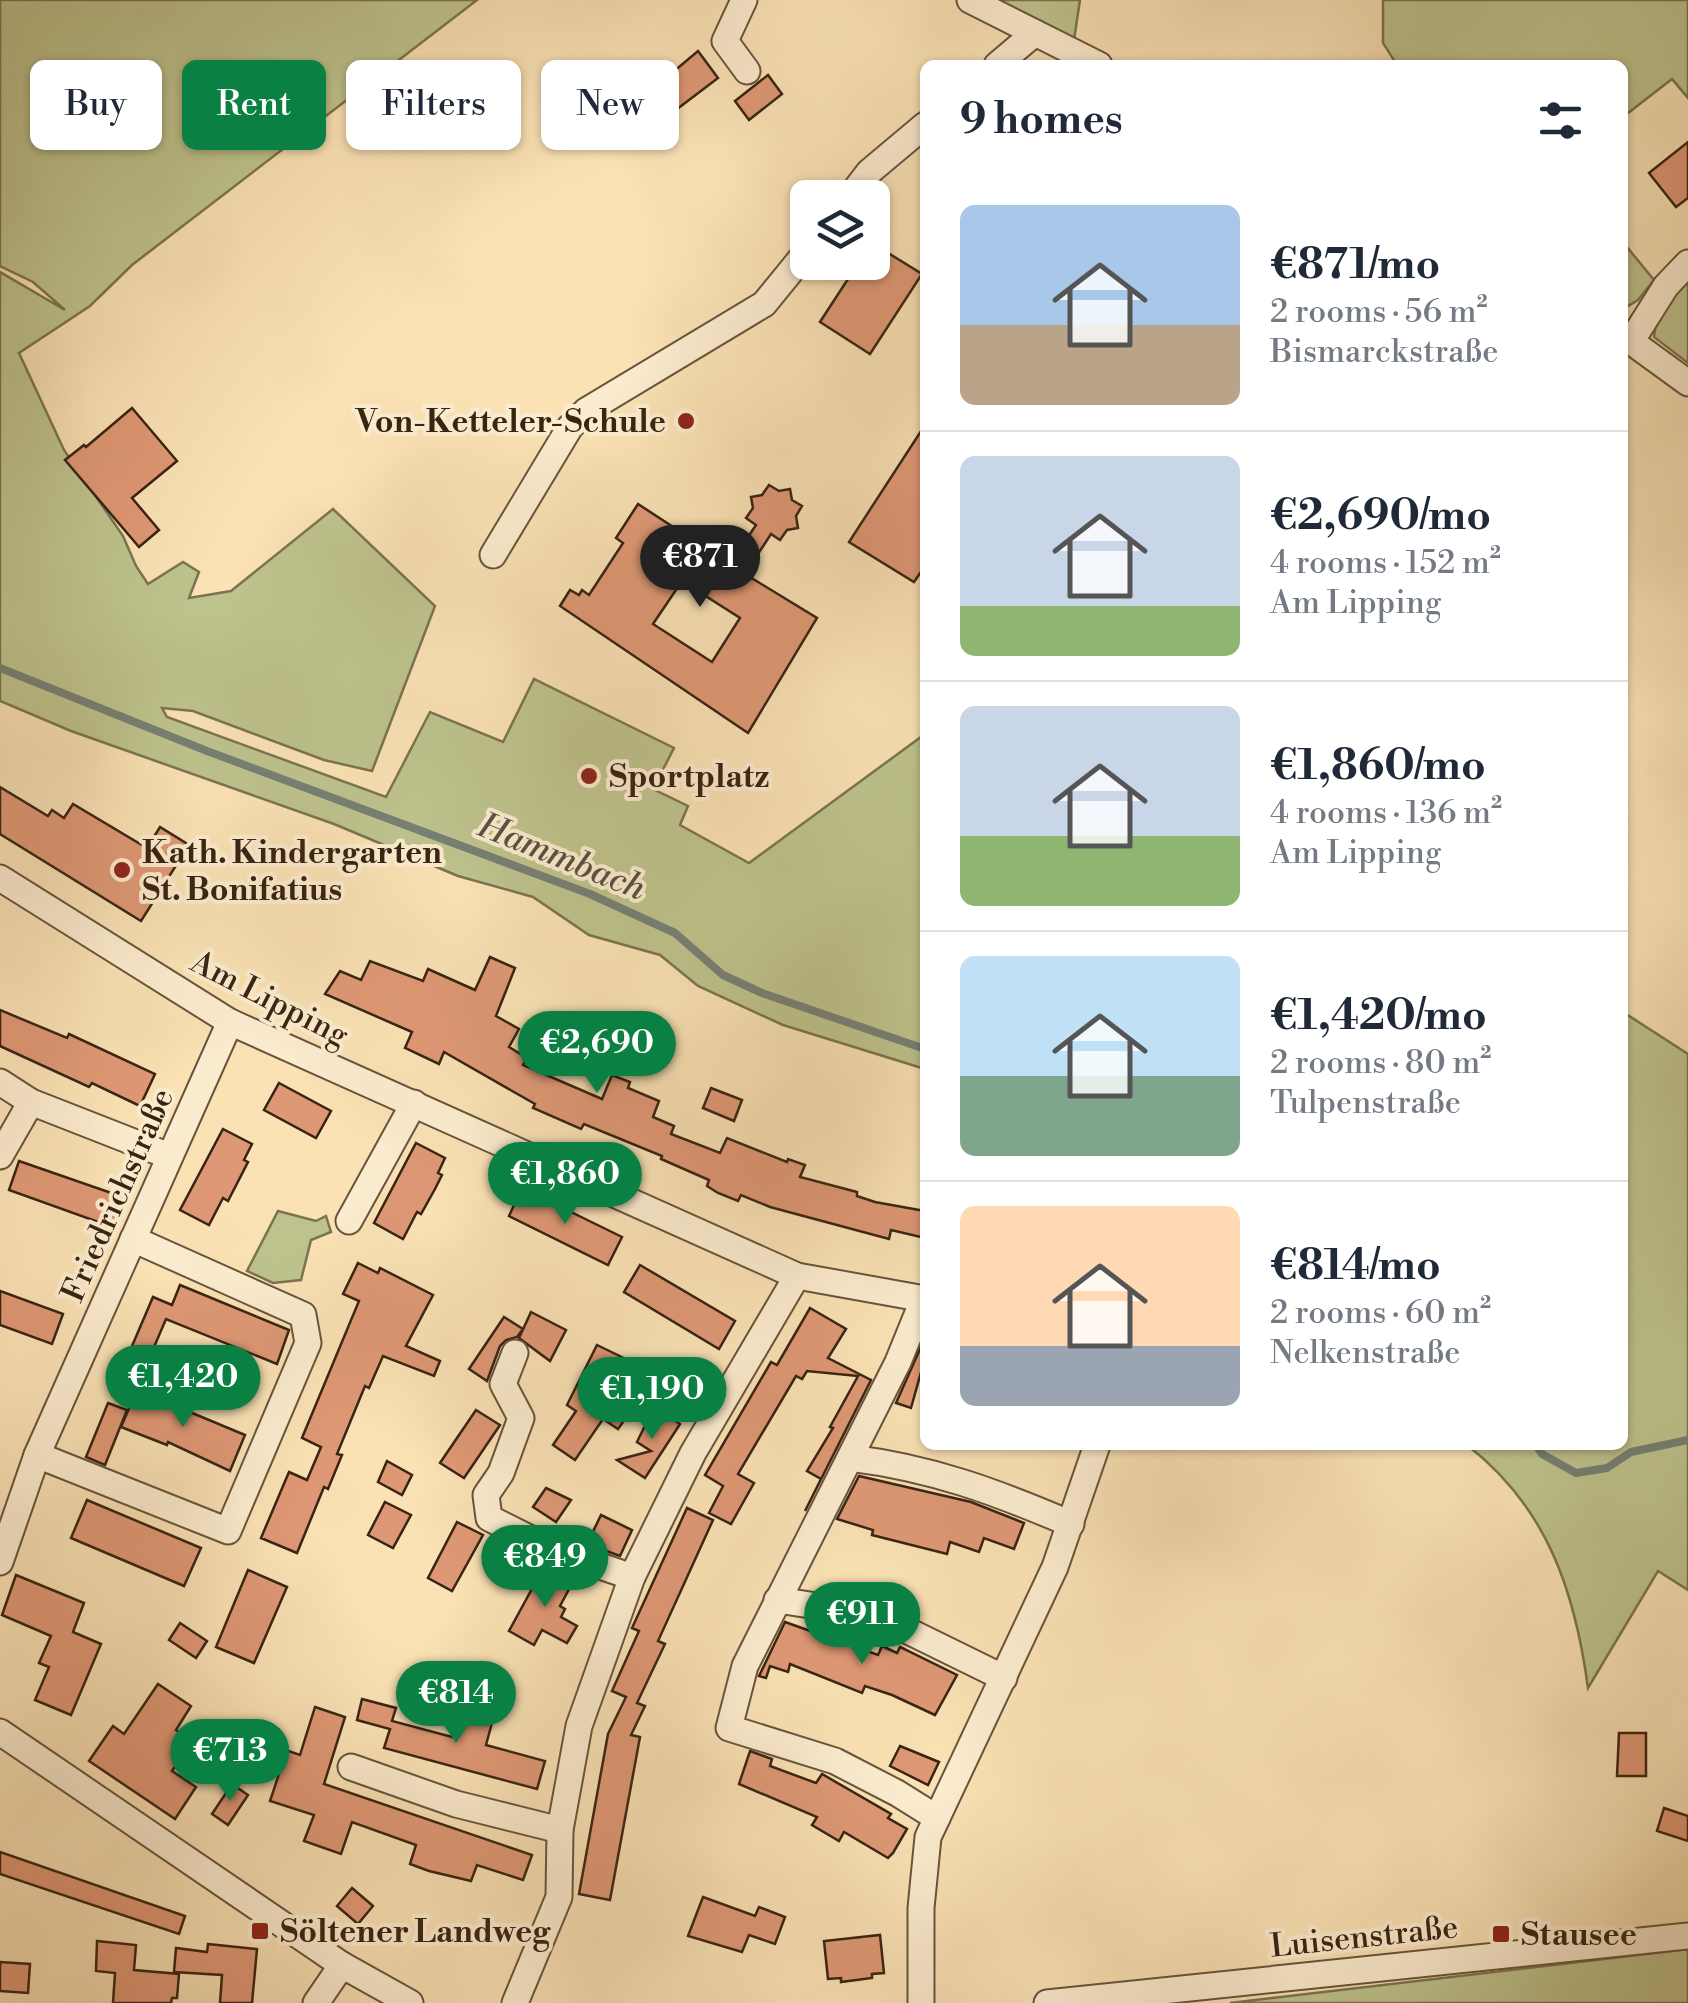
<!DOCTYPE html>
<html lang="en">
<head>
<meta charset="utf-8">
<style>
	:root { --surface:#fff; --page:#f6f6f7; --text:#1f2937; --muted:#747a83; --line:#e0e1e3; --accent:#0b8043 }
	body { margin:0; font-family:"Libre Bodoni",serif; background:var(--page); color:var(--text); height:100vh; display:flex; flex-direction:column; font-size:38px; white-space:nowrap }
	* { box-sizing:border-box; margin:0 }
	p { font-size:32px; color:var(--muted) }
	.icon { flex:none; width:55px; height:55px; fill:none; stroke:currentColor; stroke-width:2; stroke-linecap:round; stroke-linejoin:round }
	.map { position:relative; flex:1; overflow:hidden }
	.sheet { position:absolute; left:920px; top:60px; width:708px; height:1390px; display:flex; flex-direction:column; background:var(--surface); border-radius:15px; box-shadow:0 2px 8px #0004 }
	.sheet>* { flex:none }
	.guide { position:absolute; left:30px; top:60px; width:740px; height:90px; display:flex; gap:20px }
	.tools { position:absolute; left:790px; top:180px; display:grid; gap:20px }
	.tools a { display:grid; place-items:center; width:100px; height:100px; border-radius:15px; background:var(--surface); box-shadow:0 2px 8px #0004; font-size:50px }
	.price { position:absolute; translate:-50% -85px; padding:0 22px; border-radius:35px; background:var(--accent); color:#fff; font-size:32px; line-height:65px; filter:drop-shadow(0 2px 5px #0008) }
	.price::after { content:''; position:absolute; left:50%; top:60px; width:30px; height:22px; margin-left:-15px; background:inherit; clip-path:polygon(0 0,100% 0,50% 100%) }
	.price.current { background:#222; color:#fff }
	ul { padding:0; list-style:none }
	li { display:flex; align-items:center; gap:30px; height:250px; padding:0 40px }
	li+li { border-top:2px solid var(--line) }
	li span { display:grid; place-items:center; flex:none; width:280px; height:200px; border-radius:15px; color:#555 }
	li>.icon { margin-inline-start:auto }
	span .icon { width:120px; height:120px; fill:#fffc; stroke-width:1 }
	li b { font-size:42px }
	h2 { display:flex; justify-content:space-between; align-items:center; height:120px; padding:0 40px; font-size:42px }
	.tag { padding:0 35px; border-radius:15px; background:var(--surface); box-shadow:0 2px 8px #0004; font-size:35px; line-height:90px }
	.tag.current { background:var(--accent); color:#fff }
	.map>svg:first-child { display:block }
</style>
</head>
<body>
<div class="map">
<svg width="1688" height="2003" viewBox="0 0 1688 2003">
	<rect width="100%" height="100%" fill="#fae2b5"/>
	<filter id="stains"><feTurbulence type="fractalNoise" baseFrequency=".002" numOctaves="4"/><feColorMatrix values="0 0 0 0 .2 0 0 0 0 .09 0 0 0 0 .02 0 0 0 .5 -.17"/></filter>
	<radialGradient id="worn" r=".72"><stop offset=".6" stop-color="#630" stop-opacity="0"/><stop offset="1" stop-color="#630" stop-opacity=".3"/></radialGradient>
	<g fill="#bec38d" stroke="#7b7450" stroke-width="2.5">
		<path d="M0 0H477L132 265 90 306 19 353 64 450 123 536 136 566 148 584 183 562 199 572 189 598 231 591 333 509 435 606 372 771 324 760 193 711 162 708 167 717 386 797 430 712 503 742 534 679 674 748 653 789 688 806 680 825 749 863 925 734V1069L783 1025 698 986 660 955 589 935 533 897 458 876 334 824 71 731 0 701V272L65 310 33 282 0 266Z"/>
		<path d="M994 0H1080L1074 40Z"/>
		<path d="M1383 0H1688V98L1672 79 1623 117 1622 65H1397L1383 43Z"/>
		<path d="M1622 241 1654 280 1638 300 1623 309Z"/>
		<path d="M1688 269V363L1654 337 1657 314Z"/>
		<path d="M1623 1012 1688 1054V1590L1658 1571 1588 1688C1575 1591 1547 1507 1467 1445H1622Z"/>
		<path d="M278 1211 316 1221 326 1216 331 1232 311 1240 301 1280 273 1283 247 1271Z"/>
		<path d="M1688 1949V2003H1230L1630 1956Z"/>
	</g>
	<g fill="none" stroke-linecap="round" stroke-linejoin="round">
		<g stroke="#768074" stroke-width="8">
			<path d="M0 668 207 751 590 894 675 933 723 975 762 993 925 1049"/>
			<path d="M1536 1445 1542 1454 1576 1473 1607 1468 1631 1452 1688 1440"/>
		</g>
	</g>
	<g fill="#df9875" stroke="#382413" stroke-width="2.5" fill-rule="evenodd">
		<path d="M698 51 718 78 660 122 642 98Z"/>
		<path d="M768 75 782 94 749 120 735 101Z"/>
		<path d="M1688 142V198L1676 207 1649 173Z"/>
		<path d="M872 243 922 274 870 354 820 322 859 262H872Z"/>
		<path d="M132 408 177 461 132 498 159 530 139 547 65 460 84 445 86 447Z"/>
		<path d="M925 425V566L914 582 849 542Z"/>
		<path d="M769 485 779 491 790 489 792 500 802 506 796 516 798 528 787 530 780 540 771 534 745 574 817 618 748 733 560 606 570 590 579 595 582 590 589 595 623 543 616 538 638 504 730 564 756 525 746 518 753 508 751 497 762 495ZM682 581 740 618 712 662 653 624Z"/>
		<path d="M0 787 48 816 52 810 64 818 73 804 147 848 160 827 189 845 141 921 0 834Z"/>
		<path d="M490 957 515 968 496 1016 519 1029 509 1047 527 1058 523 1065 602 1099 612 1075 630 1082 628 1088 659 1101 653 1117 674 1126 671 1134 720 1153 727 1138 787 1162 788 1159 805 1165 800 1177 857 1192V1196L875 1202 925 1211V1238L891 1230 889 1239 770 1207 741 1195 738 1201 718 1193 707 1186 709 1180 661 1159 662 1156 584 1124 581 1129 533 1108 535 1104 444 1052 439 1064 405 1048 412 1032 325 994 340 971 361 980 370 961 423 981 428 969 475 990Z"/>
		<path d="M0 1010 67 1038 69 1034 155 1074 140 1106 92 1083 89 1087 0 1046Z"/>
		<path d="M279 1083 331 1111 316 1138 264 1110Z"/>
		<path d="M711 1088 742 1100 734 1121 703 1108Z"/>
		<path d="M223 1129 252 1144 244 1160 248 1162 228 1201 223 1198 209 1225 180 1210Z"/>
		<path d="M416 1143 445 1158 438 1173 442 1175 435 1189 421 1214 417 1212 403 1239 374 1223Z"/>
		<path d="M19 1161 123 1197 112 1227 9 1190Z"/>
		<path d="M522 1188 622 1237 608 1265 509 1216Z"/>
		<path d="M358 1263 378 1273 380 1268 433 1295 406 1346 440 1361 434 1376 383 1356 369 1388 365 1386 337 1454 342 1455 328 1489 324 1487 297 1553 261 1538 289 1472 307 1480 321 1447 302 1438 359 1301 343 1294Z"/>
		<path d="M640 1265 735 1321 719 1349 624 1292Z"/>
		<path d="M180 1285 289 1330 277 1364 166 1319 145 1368 126 1360 153 1297 172 1305Z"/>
		<path d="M0 1291 63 1314 52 1344 0 1325Z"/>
		<path d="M810 1308 846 1329 828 1358 871 1380 805 1511 821 1479 807 1471 833 1428 830 1427 858 1376 807 1371 802 1379 796 1376 738 1474 754 1483 731 1524 709 1513 723 1486 705 1475 771 1362 777 1365Z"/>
		<path d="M531 1312 566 1330 550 1361 519 1338Z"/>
		<path d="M504 1317 523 1329 517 1337 506 1340 500 1346 487 1381 469 1369Z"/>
		<path d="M924 1340 925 1358 911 1408 896 1403Z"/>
		<path d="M597 1345 632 1362 621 1385 640 1398 618 1429 603 1419 575 1460 553 1445 576 1411 567 1405Z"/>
		<path d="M137 1390 245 1435 230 1471 168 1442 167 1445 121 1427Z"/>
		<path d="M108 1403 127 1410 105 1465 86 1457Z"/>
		<path d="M654 1407 680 1424 645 1478 617 1460 651 1451 637 1442Z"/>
		<path d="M476 1410 500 1425 464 1478 440 1463Z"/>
		<path d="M387 1461 412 1475 402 1495 378 1482Z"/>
		<path d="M859 1476 971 1502 1024 1523 1014 1549 984 1538 979 1552 950 1542 947 1554 872 1535 873 1530 837 1519Z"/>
		<path d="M546 1488 571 1500 556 1522 533 1507Z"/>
		<path d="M87 1500 201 1548 184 1586 71 1538Z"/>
		<path d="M385 1502 411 1515 393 1548 368 1535Z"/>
		<path d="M687 1508 713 1520 658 1641 665 1644 637 1703 645 1706 631 1735 640 1737 610 1900 579 1894 608 1734 626 1697 612 1691 639 1631 632 1628Z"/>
		<path d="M601 1515 632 1530 620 1556 587 1544Z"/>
		<path d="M457 1522 483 1535 452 1591 428 1578Z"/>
		<path d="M554 1567 575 1578 560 1606 565 1609 561 1617 577 1626 567 1643 542 1630 534 1645 509 1631 539 1576 547 1580Z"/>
		<path d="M248 1570 287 1587 254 1663 216 1647Z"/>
		<path d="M16 1575 84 1603 73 1632 101 1644 71 1715 35 1700 49 1667 39 1663 51 1636 2 1615Z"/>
		<path d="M785 1622 878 1655 882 1646 897 1653 900 1647 957 1675 935 1715 892 1695 865 1686 862 1693 790 1664 788 1672 770 1666 766 1678 759 1676Z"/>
		<path d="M180 1623 207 1641 196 1658 169 1640Z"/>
		<path d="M158 1684 191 1706 176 1730 192 1742 172 1771 196 1787 175 1819 89 1761 113 1726 124 1734Z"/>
		<path d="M362 1699 396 1708 392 1721 452 1737 459 1710 493 1719 486 1745 545 1761 537 1789 384 1748 390 1729 357 1720Z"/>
		<path d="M315 1707 345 1717 324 1784 532 1855 523 1880 477 1865 471 1881 429 1871 410 1864 416 1845 352 1822 341 1854 304 1841 314 1815 270 1801 281 1768 256 1759 262 1742 300 1755Z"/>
		<path d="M1619 1733H1646V1776H1617Z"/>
		<path d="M236 1737 255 1750 243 1768 223 1755Z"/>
		<path d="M900 1746 939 1762 928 1785 890 1766Z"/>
		<path d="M750 1751 772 1759 770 1766 816 1783 822 1774 891 1814 888 1818 907 1829 893 1853 888 1858 844 1832 839 1841 812 1825 817 1817 739 1784Z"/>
		<path d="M232 1784 248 1795 228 1825 212 1814Z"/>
		<path d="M1664 1808 1688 1816V1841L1657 1831Z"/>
		<path d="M0 1852 185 1916 179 1934 0 1874Z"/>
		<path d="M352 1888 373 1906 358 1924 337 1906Z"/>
		<path d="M703 1897 755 1916 759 1907 785 1917 775 1944 749 1935 742 1952 688 1936Z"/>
		<path d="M880 1935 884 1973 872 1974V1978L841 1982V1978L828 1979 824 1941Z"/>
		<path d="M97 1941 136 1945 134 1970 179 1974 177 1998H172L171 2003H113L115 1973 96 1971Z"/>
		<path d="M208 1944 257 1949 252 2003H220L222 1975 174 1972 176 1948 207 1952Z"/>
		<path d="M0 1962 30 1964 28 1993 0 1991Z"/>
	</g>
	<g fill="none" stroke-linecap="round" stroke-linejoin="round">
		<g stroke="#68543c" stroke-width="29">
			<g id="minor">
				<path d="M744 0 725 41 747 71"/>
				<path d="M970 0 1099 65"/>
				<path d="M997 65 1035 33"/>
				<path d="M849 198 869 172 925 125"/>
				<path d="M1622 335 1688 383"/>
				<path d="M1632 340 1666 286 1688 263"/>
				<path d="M493 555 570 427 586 411 764 304 808 250"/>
				<path d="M0 878 230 1022 797 1276 925 1299"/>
				<path d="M0 1082 31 1102 169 1156"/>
				<path d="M0 1156 31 1102"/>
				<path d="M349 1221 414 1103"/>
				<path d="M924 1298 898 1362 745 1666 729 1728 835 1761 897 1793 937 1818"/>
				<path d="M515 1353 503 1384 521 1418 501 1473 486 1495 489 1518 551 1549 632 1577"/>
				<path d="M37 1455 228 1531 308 1343 303 1315 133 1239"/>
				<path d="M850 1458C932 1468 996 1492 1071 1524"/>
				<path d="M0 1562 37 1455 230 1022"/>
				<path d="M777 1600 850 1611 894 1624 1004 1678"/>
				<path d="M0 1732 342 1965 410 2003"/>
				<path d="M351 1767 456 1804 560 1830"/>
				<path d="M316 2003 342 1965"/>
				<path d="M515 2003 559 1897 560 1830 579 1726 632 1577 693 1453 797 1276"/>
				<path d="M921 2003V1908L928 1837 1055 1567 1097 1445"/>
				<path d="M1047 2003 1688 1936"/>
			</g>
		</g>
		<use href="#minor" stroke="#fceccf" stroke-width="25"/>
	</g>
	<g fill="#8f2418" stroke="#fceccf" stroke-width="4">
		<circle cx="686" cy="421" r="10"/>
		<circle cx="589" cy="776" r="10"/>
		<circle cx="122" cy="870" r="10"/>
		<rect x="250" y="1921" width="20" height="20" rx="5"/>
		<rect x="1491" y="1924" width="20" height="20" rx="5"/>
	</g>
	<g text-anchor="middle" stroke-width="8" stroke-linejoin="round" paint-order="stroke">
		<g font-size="32" font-weight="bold" fill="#382413" stroke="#fceccf" text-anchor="start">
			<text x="666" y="432" text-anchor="end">Von-Ketteler-Schule</text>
			<text x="609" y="787">Sportplatz</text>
			<text x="142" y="863">Kath. Kindergarten<tspan x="142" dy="37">St. Bonifatius</tspan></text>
			<text x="280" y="1942">Söltener Landweg</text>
			<text x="1521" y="1945">Stausee</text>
		</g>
		<g font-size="32" fill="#382413" stroke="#fceccf">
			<text transform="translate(270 998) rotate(27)" y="11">Am Lipping</text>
			<text transform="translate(117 1195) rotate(-66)" y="11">Friedrichstraße</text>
			<text transform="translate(1364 1936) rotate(-6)" y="11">Luisenstraße</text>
		</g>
		<g font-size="35" font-style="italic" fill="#575243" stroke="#fceccf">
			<text transform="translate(562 856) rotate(22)" y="12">Hammbach</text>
		</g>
	</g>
	<rect width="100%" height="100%" filter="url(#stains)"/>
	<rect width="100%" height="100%" fill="url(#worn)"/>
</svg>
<div class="tools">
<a><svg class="icon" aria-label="layers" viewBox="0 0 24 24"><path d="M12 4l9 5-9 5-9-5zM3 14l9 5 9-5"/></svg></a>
</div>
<b class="price current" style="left:700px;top:610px">€871</b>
<b class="price" style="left:597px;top:1096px">€2,690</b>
<b class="price" style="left:565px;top:1227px">€1,860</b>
<b class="price" style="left:183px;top:1430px">€1,420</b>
<b class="price" style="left:652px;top:1442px">€1,190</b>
<b class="price" style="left:545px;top:1610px">€849</b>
<b class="price" style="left:862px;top:1667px">€911</b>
<b class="price" style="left:456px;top:1746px">€814</b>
<b class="price" style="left:230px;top:1804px">€713</b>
<div class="guide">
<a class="tag">Buy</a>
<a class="tag current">Rent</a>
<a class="tag">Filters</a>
<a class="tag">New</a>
</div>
<section class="sheet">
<h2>9 homes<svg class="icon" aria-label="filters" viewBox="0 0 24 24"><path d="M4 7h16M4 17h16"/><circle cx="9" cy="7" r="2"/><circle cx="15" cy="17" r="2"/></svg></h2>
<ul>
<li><span style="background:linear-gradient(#a9c7e8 60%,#b9a48a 0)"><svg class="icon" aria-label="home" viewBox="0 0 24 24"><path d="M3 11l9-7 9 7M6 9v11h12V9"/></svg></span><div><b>€871/mo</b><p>2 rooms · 56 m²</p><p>Bismarckstraße</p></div></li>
<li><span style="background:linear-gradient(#c9d6e8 75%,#8fb573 0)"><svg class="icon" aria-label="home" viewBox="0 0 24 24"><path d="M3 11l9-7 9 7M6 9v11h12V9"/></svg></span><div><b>€2,690/mo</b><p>4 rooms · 152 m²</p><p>Am Lipping</p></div></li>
<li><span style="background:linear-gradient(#c9d6e8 65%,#8fb573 0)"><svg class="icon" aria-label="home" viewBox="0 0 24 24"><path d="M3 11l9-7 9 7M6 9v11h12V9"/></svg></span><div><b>€1,860/mo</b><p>4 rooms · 136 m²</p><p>Am Lipping</p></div></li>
<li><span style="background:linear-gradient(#bfe0f5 60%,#7fa58c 0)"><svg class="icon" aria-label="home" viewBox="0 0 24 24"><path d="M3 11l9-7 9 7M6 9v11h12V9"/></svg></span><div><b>€1,420/mo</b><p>2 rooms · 80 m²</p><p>Tulpenstraße</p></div></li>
<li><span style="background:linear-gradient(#ffd9b3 70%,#9aa5b1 0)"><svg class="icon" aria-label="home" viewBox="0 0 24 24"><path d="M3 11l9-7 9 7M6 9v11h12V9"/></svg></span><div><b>€814/mo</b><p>2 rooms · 60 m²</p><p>Nelkenstraße</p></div></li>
</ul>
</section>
</div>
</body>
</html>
